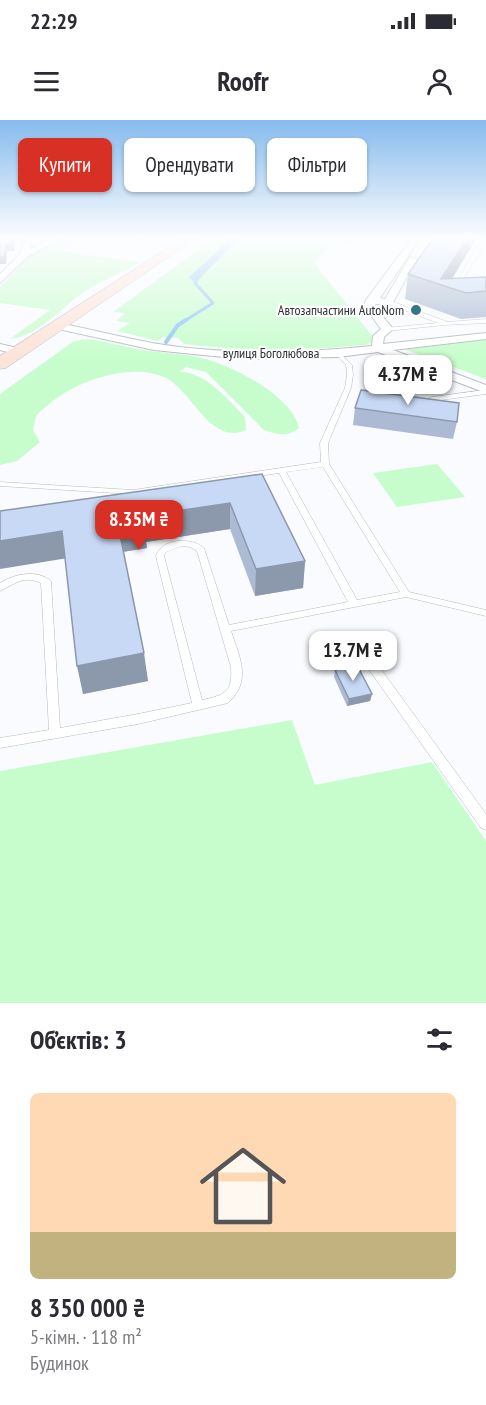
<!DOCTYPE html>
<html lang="uk">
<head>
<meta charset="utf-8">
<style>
	:root { --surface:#fff; --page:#f7f7f7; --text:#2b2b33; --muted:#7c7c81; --accent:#d93025 }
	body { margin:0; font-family:"PT Sans Narrow",sans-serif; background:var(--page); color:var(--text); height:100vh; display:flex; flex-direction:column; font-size:22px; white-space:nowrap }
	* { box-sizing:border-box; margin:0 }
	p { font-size:20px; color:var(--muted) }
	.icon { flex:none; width:33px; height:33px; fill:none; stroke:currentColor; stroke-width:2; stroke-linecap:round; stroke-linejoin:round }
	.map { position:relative; height:883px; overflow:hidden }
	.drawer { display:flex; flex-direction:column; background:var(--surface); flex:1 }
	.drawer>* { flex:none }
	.top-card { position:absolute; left:18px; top:18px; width:450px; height:54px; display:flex; gap:12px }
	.price { position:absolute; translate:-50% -51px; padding:0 14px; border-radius:12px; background:#fff; color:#222; font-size:20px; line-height:39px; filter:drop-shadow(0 2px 3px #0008) }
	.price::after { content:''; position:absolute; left:50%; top:36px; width:18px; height:14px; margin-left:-9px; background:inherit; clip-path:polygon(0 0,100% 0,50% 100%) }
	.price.active { background:var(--accent); color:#fff }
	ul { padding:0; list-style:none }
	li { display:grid; align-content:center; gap:12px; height:318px; padding:0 30px }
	li span { display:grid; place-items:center; height:186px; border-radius:9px; color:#555 }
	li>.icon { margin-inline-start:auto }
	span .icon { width:108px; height:108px; fill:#fffc; stroke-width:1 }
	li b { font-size:26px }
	h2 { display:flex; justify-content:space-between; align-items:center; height:72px; padding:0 30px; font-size:26px }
	.chip { padding:0 21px; border-radius:9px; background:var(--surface); box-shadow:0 2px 4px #0004; font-size:21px; line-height:54px }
	.chip.active { background:var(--accent); color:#fff }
	.status { display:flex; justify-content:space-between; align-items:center; height:42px; padding:0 30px; background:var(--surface); direction:ltr }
	.status svg { height:16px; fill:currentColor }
	header { display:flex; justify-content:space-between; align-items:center; height:78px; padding:0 30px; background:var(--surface); font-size:27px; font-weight:600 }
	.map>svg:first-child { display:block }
</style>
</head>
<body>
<div class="status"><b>22:29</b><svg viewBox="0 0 49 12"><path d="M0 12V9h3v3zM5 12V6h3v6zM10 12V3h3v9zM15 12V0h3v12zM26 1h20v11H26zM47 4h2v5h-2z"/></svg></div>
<header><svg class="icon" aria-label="menu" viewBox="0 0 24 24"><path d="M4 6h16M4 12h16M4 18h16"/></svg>Roofr<svg class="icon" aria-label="person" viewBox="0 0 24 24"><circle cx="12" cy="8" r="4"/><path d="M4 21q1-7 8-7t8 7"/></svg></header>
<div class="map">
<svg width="486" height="883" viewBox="0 0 486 883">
	<rect width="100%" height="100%" fill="#f9fbff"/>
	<g fill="#c7fdcc">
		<path d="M66 117H88L62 131 140 142C123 153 104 159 87 170 62 186 41 215 10 219L50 190 0 183V167L30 135Z"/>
		<path d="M216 117H409L404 119 329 126 314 143 373 217V222L366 225C306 230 245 232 184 224L178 218 163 217 158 221 117 211 130 203 116 201 125 193 113 192Z"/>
		<path d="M88 219C105 221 121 226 138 229 159 233 181 233 202 238 231 245 293 276 299 308 287 317 278 315 264 310L206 252 186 247 179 252C205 251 227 279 245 297L246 310C210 327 192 269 164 257 131 242 75 261 49 284 45 288 38 292 36 297 35 300 34 306 33 310L40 322 17 341 0 345V274L74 221Z"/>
		<path d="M486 220V259L404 229 482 220Z"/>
		<path d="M437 344 465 377 397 387 373 353Z"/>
		<path d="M292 600 315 665 432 642 486 721V883H0V651Z"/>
	</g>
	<path fill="#93c6f4" d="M233 117H241L195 163 189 157Z"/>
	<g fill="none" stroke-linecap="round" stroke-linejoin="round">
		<path stroke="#93c6f4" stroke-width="3" d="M183 202 213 183 195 163 198 158"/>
		<path stroke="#93c6f4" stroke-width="4" d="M166 222 178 205 186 200"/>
		<g stroke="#b6bbc4" stroke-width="1">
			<g id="service">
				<path d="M134 119 175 127 177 128 175 129 135 121Z"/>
				<path d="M486 123V125L483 126 458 168H454V167L479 124Z"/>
				<path d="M388 180 448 202 486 199V203L444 205 387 211 385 210V208L438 203 386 183V181Z"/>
				<path d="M338 231 352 245 353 255 351 268 328 323 329 344 409 472 486 490V496L406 477 231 511C240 538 252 561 228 583L138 604 0 628V618L49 610 41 463C23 455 15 464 0 471V463C14 454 37 449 51 461L60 608 138 594 192 583 156 436C162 418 191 417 204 428L229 505 348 482 279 353 133 374 0 366V362L133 370 321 342 320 323 345 268 347 255 346 245 335 233ZM323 347 400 472 357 480 286 352ZM182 426 190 427 197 431 231 547C233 572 225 575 202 580L164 436 166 432Z"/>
				<path d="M486 270V274L433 281 428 282 425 286 423 287 420 285 423 280 432 277Z"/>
				<path d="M374 544 378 545 486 694V710L481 708 370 551 369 548 370 545Z"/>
			</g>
		</g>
		<g stroke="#b6bbc4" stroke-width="2">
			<g id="minor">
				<path d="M24 117H32L30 129 54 117H64L27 137 0 163V154L20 134Z"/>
				<path d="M413 117H421L380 178 385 179 410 137 417 139 392 184H376L374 186 393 209 384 217 383 224 486 213V219L393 230 486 265V273L378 232 338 237 243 239 154 230 58 209 53 206 58 203C89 209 121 217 152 223 221 235 303 233 372 226L373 216 381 209 364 186 366 180Z"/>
				<path d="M0 224 22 229 24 231 18 235 0 230Z"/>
			</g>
		</g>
		<g stroke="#b6bbc4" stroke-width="1">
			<path id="secondary" d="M185 117H198L6 248 0 249V236Z"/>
		</g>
		<use href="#service" fill="#fff" fill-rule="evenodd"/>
		<use href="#minor" fill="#fff" fill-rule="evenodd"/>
		<use href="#secondary" fill="#fce3d7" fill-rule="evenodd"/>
	</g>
	<g fill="#acbbd3">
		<path d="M477 117 452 159 486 157V197L461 199 405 179 408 154Z"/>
		<path d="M355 288 457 302 453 319 353 305Z"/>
		<path d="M262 354 305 441 303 468 255 476 230 409 146 422 147 428 123 432 148 561 83 574 65 439Z"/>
		<path d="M335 550 372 574 370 581 347 586 334 557Z"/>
	</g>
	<g fill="#8c98ac">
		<path d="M13 117H14L15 131H7L6 144H0V137L6 124Z"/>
		<path d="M468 117H477L447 167 441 159Z"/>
		<path d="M230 383V409L146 422 147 428 122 432 118 405 143 396Z"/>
		<path d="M62 411 68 438 0 449V421Z"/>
		<path d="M305 441 303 468 255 476 256 449Z"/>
		<path d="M144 533 148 561 83 574 77 546Z"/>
		<path d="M372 574 370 581 347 586 349 579Z"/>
	</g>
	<g fill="#c8d9f5" stroke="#8c98ac" stroke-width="1.5">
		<path d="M0 117H13V123L6 124 4 137H0Z"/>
		<path d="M434 117H468L441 159 486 157V171L466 173 408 154Z"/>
		<path d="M361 270 459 283 457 302 355 288Z"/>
		<path d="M262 354 305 441 256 449 230 383 143 396 144 401 118 405 144 533 77 546 62 411 0 421V391Z"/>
		<path d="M357 545 372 574 349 579 335 550Z"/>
	</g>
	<linearGradient id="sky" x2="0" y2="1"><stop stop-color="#86bbed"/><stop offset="0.49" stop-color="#fcfdff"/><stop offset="1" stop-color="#fcfdff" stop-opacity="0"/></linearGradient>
	<rect width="486" height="240" fill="url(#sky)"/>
	<circle fill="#38758b" stroke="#fff" stroke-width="2" cx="416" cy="190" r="6"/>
	<g text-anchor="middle" stroke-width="4.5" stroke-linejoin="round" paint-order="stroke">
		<g font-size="14" fill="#2f3235" stroke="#fff" text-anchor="end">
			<text x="404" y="195">Автозапчастини AutoNom</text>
		</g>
		<g font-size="14" fill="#2f3235" stroke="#fff">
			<text x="271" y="238">вулиця Боголюбова</text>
		</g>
	</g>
</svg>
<b class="price" style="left:408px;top:286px">4.37M ₴</b>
<b class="price active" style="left:139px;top:431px">8.35M ₴</b>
<b class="price" style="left:353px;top:562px">13.7M ₴</b>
<div class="top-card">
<a class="chip active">Купити</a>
<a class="chip">Орендувати</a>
<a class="chip">Фільтри</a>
</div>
</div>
<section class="drawer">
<h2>Об’єктів: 3<svg class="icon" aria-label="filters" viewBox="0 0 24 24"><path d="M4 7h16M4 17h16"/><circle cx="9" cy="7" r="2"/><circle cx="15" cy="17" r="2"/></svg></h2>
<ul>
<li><span style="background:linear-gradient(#ffd9b3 75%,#c2b280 0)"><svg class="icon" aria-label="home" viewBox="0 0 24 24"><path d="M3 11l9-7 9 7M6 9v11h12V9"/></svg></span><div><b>8 350 000 ₴</b><p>5-кімн. · 118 m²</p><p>Будинок</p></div></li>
</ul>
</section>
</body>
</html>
